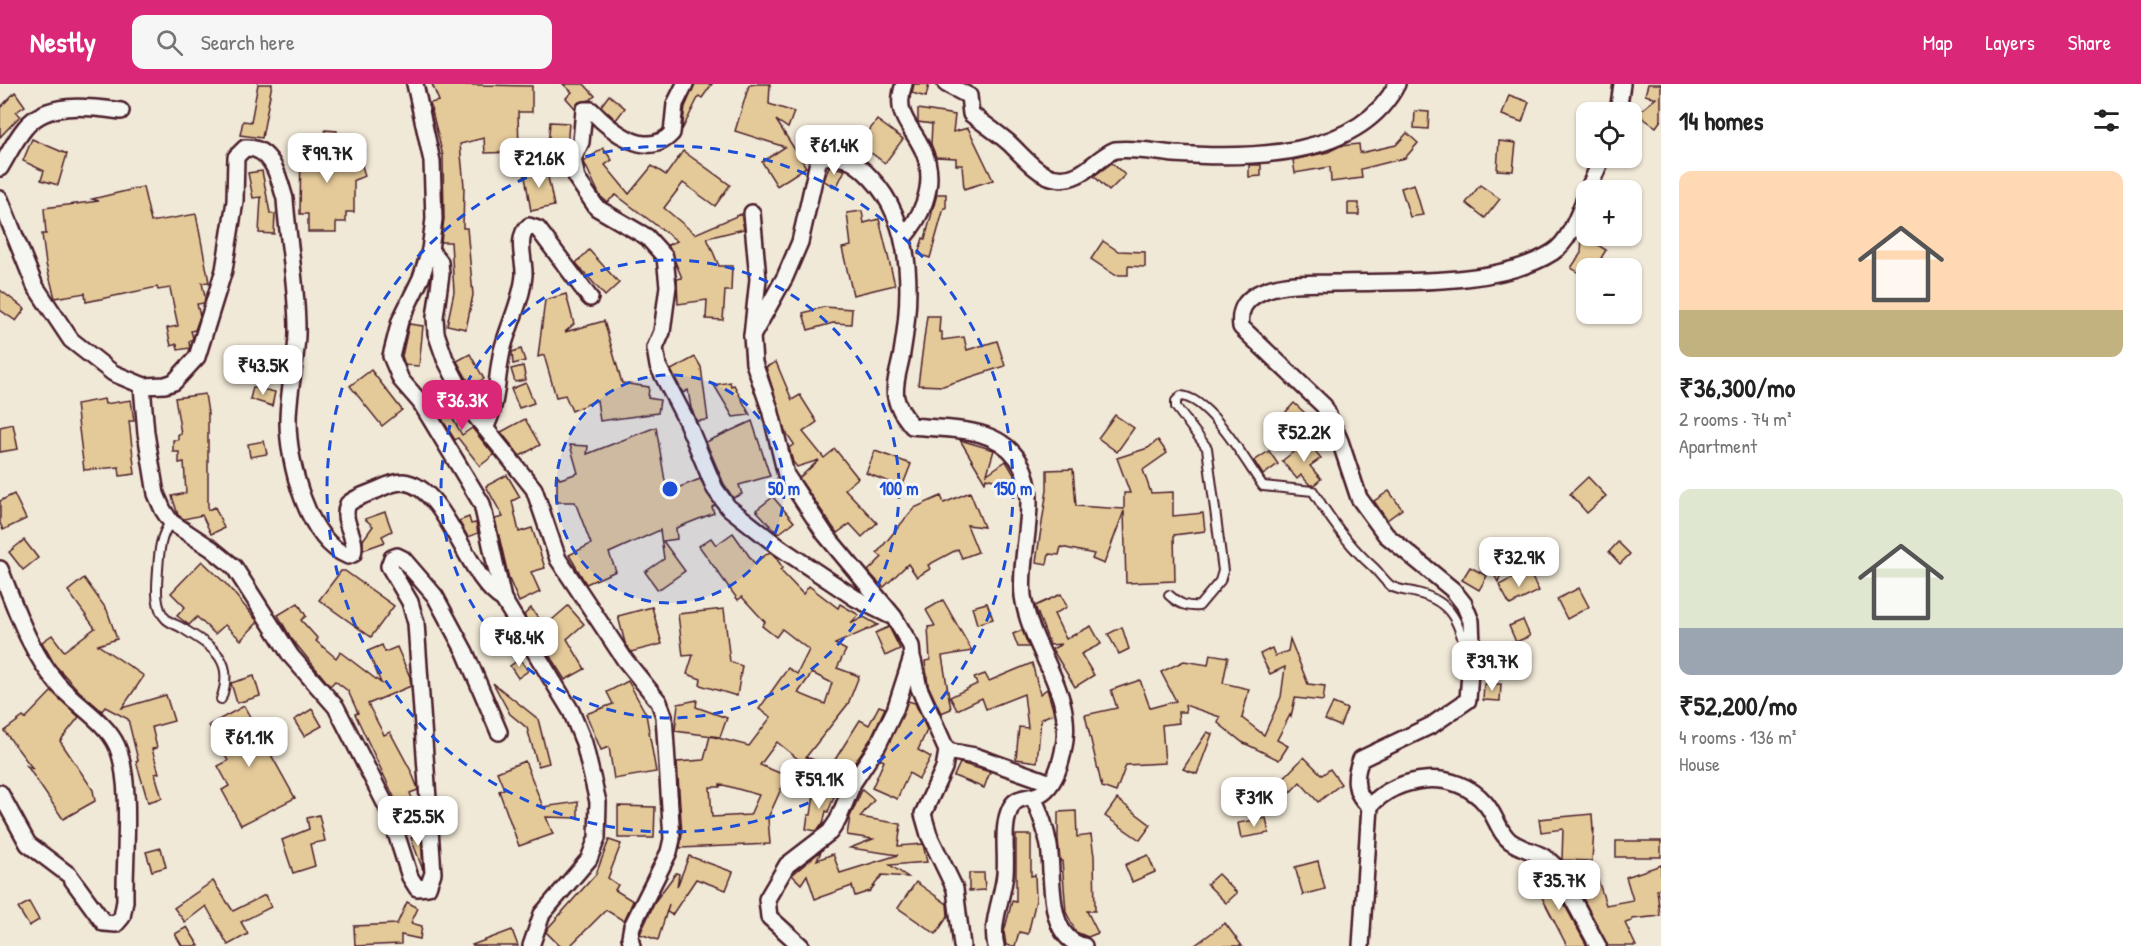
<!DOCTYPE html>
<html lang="en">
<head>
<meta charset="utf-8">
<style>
	:root { --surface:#fff; --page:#f6f6f6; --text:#222; --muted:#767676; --accent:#db2777 }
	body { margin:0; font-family:"Patrick Hand",sans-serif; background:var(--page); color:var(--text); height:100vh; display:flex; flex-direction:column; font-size:22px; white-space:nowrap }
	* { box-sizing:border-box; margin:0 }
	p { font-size:20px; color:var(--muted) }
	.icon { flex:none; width:33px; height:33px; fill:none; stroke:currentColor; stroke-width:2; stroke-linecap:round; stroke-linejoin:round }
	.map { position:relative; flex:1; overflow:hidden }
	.side { display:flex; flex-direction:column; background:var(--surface); width:480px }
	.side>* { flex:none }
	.buttons { position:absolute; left:1576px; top:18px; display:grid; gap:12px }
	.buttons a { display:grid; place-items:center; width:66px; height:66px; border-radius:12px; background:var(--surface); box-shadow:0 2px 4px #0004; font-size:30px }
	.price { position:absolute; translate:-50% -51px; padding:0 14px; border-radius:12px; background:#fff; color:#222; font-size:20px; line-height:39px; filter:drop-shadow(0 2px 3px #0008) }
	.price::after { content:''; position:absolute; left:50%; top:36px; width:18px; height:14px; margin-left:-9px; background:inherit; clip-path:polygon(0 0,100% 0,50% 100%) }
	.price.active { background:var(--accent); color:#fff }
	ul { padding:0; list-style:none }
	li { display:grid; align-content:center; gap:12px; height:318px; padding:0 18px }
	li span { display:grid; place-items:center; height:186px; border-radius:12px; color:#555 }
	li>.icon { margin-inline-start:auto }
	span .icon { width:108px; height:108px; fill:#fffc; stroke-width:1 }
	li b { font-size:26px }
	h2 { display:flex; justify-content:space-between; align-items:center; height:72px; padding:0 18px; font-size:26px }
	header { display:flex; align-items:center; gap:36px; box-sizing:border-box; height:84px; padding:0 30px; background:var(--accent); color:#fff }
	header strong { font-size:28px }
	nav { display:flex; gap:33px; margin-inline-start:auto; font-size:21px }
	.search { width:420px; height:54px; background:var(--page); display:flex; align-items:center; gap:15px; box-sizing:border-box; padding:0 21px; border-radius:12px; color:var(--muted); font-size:22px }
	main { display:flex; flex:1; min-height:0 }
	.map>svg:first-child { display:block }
</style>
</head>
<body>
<header>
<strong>Nestly</strong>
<div class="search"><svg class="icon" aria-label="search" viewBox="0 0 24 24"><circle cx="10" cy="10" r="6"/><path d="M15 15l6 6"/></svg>Search here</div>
<nav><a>Map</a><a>Layers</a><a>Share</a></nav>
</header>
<main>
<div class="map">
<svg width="1661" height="862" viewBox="0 0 1661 862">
	<rect width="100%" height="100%" fill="#f1e9d7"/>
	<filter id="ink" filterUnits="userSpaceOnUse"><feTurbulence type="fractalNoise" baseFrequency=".0167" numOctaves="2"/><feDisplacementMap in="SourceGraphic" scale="12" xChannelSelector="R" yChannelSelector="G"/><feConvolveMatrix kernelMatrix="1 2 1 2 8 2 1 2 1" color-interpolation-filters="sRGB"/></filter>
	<g filter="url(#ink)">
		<g fill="#e5ca99" stroke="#4a1f2b" stroke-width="1.5" fill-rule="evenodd">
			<path d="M258 0H272L262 54 240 51 243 37 251 38Z"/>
			<path d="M432 0 532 2V28H518L519 68 485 69 484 54 460 60 464 102 463 144H467L473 211 466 245 447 241 454 208 451 158H441L444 135 443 72 430 19 439 17Z"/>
			<path d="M563 0H584L595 12 590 16 579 18 575 24 566 14 572 8Z"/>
			<path d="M695 0H712L702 14 699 12 682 46 685 23Z"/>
			<path d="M757 0H770L769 20 794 28 788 44 776 36 806 83 777 102 762 78 785 63 735 47 749 1Z"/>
			<path d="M914 0H929L926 13 912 9Z"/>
			<path d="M1648 0H1661V36L1656 43 1637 30 1656 14 1645 11Z"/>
			<path d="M15 8 25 22 16 28 20 32 0 53V24Z"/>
			<path d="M609 11 625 24 616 36 601 22Z"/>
			<path d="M1509 11 1529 18 1522 38 1502 31Z"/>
			<path d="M918 25 955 31 953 48 968 44 993 96 964 105 962 81H956V74L936 73 931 60 932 40 918 38Z"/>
			<path d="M1415 27 1429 28 1428 45 1414 44Z"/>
			<path d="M877 36 903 55 885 79 859 60Z"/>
			<path d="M550 38 569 39 567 64 548 63Z"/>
			<path d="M325 46 337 47V63H345L344 84 361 78 365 92 354 96V128H346V138H336V148H308V130H300L301 61H324Z"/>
			<path d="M1407 49 1418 59 1405 74 1361 85 1362 94 1331 98 1330 83 1295 89 1293 76 1328 68 1340 62 1359 60 1360 69 1396 61Z"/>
			<path d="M32 55 67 70 58 101 41 96 44 87 23 77Z"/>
			<path d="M1499 57 1516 59 1513 87 1497 86Z"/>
			<path d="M603 64 612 76 605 81 629 110 652 82 666 91 683 67 730 101 715 122 683 99 664 124 695 150 741 130 744 145 707 154 719 182H732L731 207H725L723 236 706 235 707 216 678 220 677 195 682 194 668 161 677 157 616 111 607 118 600 112 584 78Z"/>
			<path d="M1112 79 1125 91 1109 107 1094 92Z"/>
			<path d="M1249 81H1261V92L1249 93Z"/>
			<path d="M829 82 845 86 836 104 824 97Z"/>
			<path d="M546 83 554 122 531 127 524 87Z"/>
			<path d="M262 87 270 129 275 130 274 150 259 149 261 113 253 114 248 89Z"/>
			<path d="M1414 100 1423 131 1410 133 1401 104Z"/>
			<path d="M1480 101 1500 115 1485 134 1466 119Z"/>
			<path d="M143 103 151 138 196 130 209 198 202 199 205 213 204 219 197 220 200 232 195 246 191 247 193 254 189 258 190 264 178 266 177 260 171 262 167 244 178 242 170 204 158 206 157 203 86 218 85 209 55 214 46 180 42 150H46L44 124 99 117 92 115Z"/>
			<path d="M937 110H946V124H944L930 174 918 170 923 154 925 155Z"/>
			<rect x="1348" y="119" width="11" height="12"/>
			<path d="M862 127 864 139 879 135 895 201 853 211 842 164 851 162 847 129Z"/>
			<path d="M1582 152H1594L1593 158 1606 166 1601 174 1618 184H1587V194L1571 184 1581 169Z"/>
			<path d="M1103 157 1118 167 1145 168V183L1128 182V191H1115L1091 175Z"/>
			<path d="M589 166 619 199 605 212 576 179Z"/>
			<path d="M0 206 25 225 16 237 0 226Z"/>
			<path d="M566 210 574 240 565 248 604 237 622 299 649 303 648 314 660 316 658 329 600 337 597 316 572 327 565 311 556 313 544 271 538 273 545 216Z"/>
			<path d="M824 223 852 225 851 240 833 239 808 246 803 229Z"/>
			<path d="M927 232H940L939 248H942V256L964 253 967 266 997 257 1005 282 943 302 918 301Z"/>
			<path d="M409 240 423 242 419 282 405 281 402 272Z"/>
			<path d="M521 265 525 277 513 280 512 268Z"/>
			<path d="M470 270 484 295 471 302 457 277Z"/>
			<path d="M695 273 701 283 708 336 697 337 691 324 688 306 683 309 671 286Z"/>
			<path d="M776 278 792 316 800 311 817 338 803 348 824 374 835 365 858 394 845 405 877 439 862 453 850 440 837 449 799 394 819 376 797 383 793 378 789 364 794 360 785 347 766 283Z"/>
			<path d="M523 282 526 296 515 298 511 285Z"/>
			<path d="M371 286 402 326 382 342 350 302Z"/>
			<path d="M730 298 731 302 734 301 750 331 733 333 714 301Z"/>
			<path d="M526 299 534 319 519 324 511 305Z"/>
			<path d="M434 300 462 351 472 344 494 371 480 382 458 354 455 356 430 316Z"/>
			<path d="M253 303 275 308 272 322 250 315Z"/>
			<path d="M205 310 208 329V426L215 423 224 444 211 450 202 431 184 435 178 431 172 412 186 409 184 378 179 379V368H173V356H178V350H181L175 314Z"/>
			<path d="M104 315 105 320 131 316 134 337H129L135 390 120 392 119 383 84 386 76 320Z"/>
			<path d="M1294 319 1316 339 1306 350 1284 330Z"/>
			<path d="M1115 331 1134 344 1117 368 1098 354Z"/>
			<path d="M525 335 540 361 520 372 501 348Z"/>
			<path d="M752 337 770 392 739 401 742 410 733 414 724 400 706 358Z"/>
			<path d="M13 340 18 365 0 368V343Z"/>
			<path d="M656 343 665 397H669L670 407 700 395 715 421 712 423 714 429 676 444 677 455 663 457 685 487 658 506 645 488 664 475 660 446 609 469 616 487 586 500 569 471 591 460 575 418H557V391L560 395 578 389 570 361 588 362 587 370Z"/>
			<path d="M960 356 994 366 987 390 1006 377 1016 394 1007 399 1004 395 1000 398 986 394 985 398Z"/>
			<path d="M1158 356 1167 369 1143 386 1151 409 1173 408V432L1203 429 1205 447 1174 451 1175 497 1126 499 1124 427 1104 480 1092 475 1094 470 1061 463 1059 471 1049 470 1047 480 1036 478 1047 406V386L1073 385 1076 422 1124 425V409H1130L1117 374 1148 364Z"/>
			<path d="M264 357 267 370 250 373 248 360Z"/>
			<path d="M1307 357 1321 374 1310 382 1321 395 1314 401H1310L1301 391 1297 395 1282 377Z"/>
			<path d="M875 367 911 380 902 403 866 389Z"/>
			<path d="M1269 367 1278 380 1263 391 1254 377Z"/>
			<path d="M507 391 520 413 512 417 519 448 532 444 545 484 531 488 540 508 519 518 509 495 495 435 503 433 486 402Z"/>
			<path d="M1588 393 1606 412 1587 429 1570 410Z"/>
			<path d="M1389 407 1402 425 1387 436 1374 417Z"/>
			<path d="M970 408 984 443 967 441 978 468 962 474 958 465 928 481 930 485 917 493 908 480 884 503 877 497 868 487 882 473 877 469 914 424 941 412 944 419Z"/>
			<path d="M14 410 26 435 3 446 0 439V417Z"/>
			<path d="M773 413 794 438 778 450 756 426Z"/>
			<path d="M385 428 392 447 382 452 385 458 363 466V456L373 442 365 435Z"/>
			<path d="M469 433 471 440 476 439 478 449 468 453 459 437Z"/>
			<path d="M733 449 754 479 770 468 774 471 783 484 780 486 803 510 809 502 838 524 840 520 859 531 850 540 864 533 878 541 835 560 846 566 837 584 859 592 848 620 806 673 831 682 860 636 869 641 879 622 885 624 870 656 851 684 846 681 836 706 777 658 760 681 787 692 768 734 770 760 680 764 682 750 677 678 704 676 710 652 749 662 771 633 759 625 788 584 797 590 809 566 782 545 776 553 762 542 765 538 742 513 738 516 699 462 711 454 716 461ZM812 589 832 599 825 620 798 609ZM720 700 759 711 750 731 712 733 710 703H720Z"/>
			<path d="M24 456 38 474 23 486 9 468Z"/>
			<path d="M1618 458 1630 470 1620 480 1609 468Z"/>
			<path d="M1480 464 1507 475 1498 498Z"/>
			<path d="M202 477 227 501 258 538 241 556 225 541 215 550 197 533 189 541 177 532 185 523 171 509Z"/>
			<path d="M1470 483 1487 492 1479 506 1462 496Z"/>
			<path d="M1528 486 1539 507 1510 521 1499 501Z"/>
			<path d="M341 487H345L394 522 371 553 319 516Z"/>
			<path d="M84 494 107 526 117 555 98 561 144 592 122 624 166 611 174 637 152 643 157 664 152 665 159 689 155 690 162 714 148 718 136 677 138 676 128 635 105 623 102 627 79 607 55 581 42 558 52 551 64 567 95 544 68 507Z"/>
			<path d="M1579 504 1589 523 1567 535 1557 515Z"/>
			<path d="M1061 510 1067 523 1054 530 1066 555 1091 542 1101 560 1081 570 1094 591 1075 603 1052 565 1062 560 1050 561 1035 522Z"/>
			<path d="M943 516 972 567 942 572 951 625 941 629 928 601 925 577 930 576 928 543 935 542 926 526Z"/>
			<path d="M298 519 306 532 301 536 318 555 316 557 336 574 340 568 381 599 368 567 382 561 385 568 397 563 410 593 411 602 368 620 384 651 390 648 411 687 417 702 418 706 410 709 416 725 402 730 355 630 358 629 348 607 335 597 330 602 291 554 278 531Z"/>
			<path d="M987 519 993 535 977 540 972 523Z"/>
			<path d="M568 522 584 540 567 555 585 585 565 596 524 531 531 524 545 542Z"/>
			<path d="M652 523 662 560 631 568 625 559 618 532Z"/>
			<path d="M724 525 730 578 742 582 737 612 700 601 701 595 687 590 693 571 683 572 678 530Z"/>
			<path d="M1523 536 1530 552 1516 558 1509 542Z"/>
			<path d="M889 543 900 565 885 572 875 549Z"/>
			<path d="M1122 543 1129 565 1119 570 1108 550Z"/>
			<path d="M1022 546 1029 563H1018L1013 550Z"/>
			<path d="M1290 555 1308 600 1325 602 1323 617 1295 614 1291 633 1290 631 1277 656 1288 662 1279 676 1242 658 1218 639 1220 633 1185 621 1186 628H1178L1179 639 1162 641 1165 679 1126 681 1116 708 1102 703 1085 631 1117 624 1111 606 1140 596 1150 624 1176 617 1161 588 1184 577 1208 581 1210 570 1228 573 1223 599 1249 605 1242 634 1264 651 1281 613 1285 583 1270 590 1260 570 1272 564 1275 572 1288 567Z"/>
			<path d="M520 575 528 587 518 594 510 582Z"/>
			<path d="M1032 579 1040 610 1047 605 1054 629 1041 635 1037 678 1016 675 1019 643 1028 644 1024 610 986 625 982 614 957 626 950 613 977 600 974 594 985 590 989 597Z"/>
			<path d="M254 592 260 612 237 619 231 599Z"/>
			<path d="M628 597 646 630 656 688 614 695 609 663 601 666 586 630 613 620 607 608Z"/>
			<path d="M493 599 538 635 549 679 538 682 527 644 510 630Z"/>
			<path d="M1484 600H1501L1500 617 1483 616Z"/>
			<path d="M52 607 79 633 60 657 93 706 95 717 63 735 27 682 33 685 4 647 23 633 25 635Z"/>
			<path d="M697 616 696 623 727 634 720 653 675 647 678 620Z"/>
			<path d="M908 617 915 619 927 646 918 666 931 673 919 695 909 689 897 715 872 704 884 677 880 675Z"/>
			<path d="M1333 619 1347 625 1340 642 1325 636Z"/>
			<path d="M244 622 295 714 241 741 222 706 229 702 218 682 228 677 209 641Z"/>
			<path d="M312 625 322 642 304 652 294 636Z"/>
			<path d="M1207 648 1212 650 1197 690 1183 685Z"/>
			<path d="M1304 673 1322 691 1330 685 1341 700 1318 718 1300 698 1277 722 1266 712Z"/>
			<path d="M525 677 543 723 578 718V734L546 733 553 750 519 762 499 707 504 705 497 688Z"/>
			<path d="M960 679 990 688 984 704 954 692Z"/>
			<path d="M815 704 834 713 828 728 826 727 823 740 816 747 806 745 808 731H811Z"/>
			<path d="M862 706 874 716 860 733 901 740 898 762 923 760 927 778 890 781 908 793 882 791 870 807 855 812 852 802 815 815 807 791 801 800 792 791 822 766 817 776 833 770 840 789 898 771 850 764 873 755 847 751 850 733Z"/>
			<path d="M1117 715 1151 741 1140 756 1105 732Z"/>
			<path d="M618 722 655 723 654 754H618Z"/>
			<path d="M1076 727 1077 753 1091 751 1094 772 1095 827H1087L1098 849 1088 853 1076 848 1066 828 1062 777H1060L1058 755V728Z"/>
			<path d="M1592 730 1593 746 1594 744 1592 777 1562 776 1563 745 1541 748 1539 735Z"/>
			<path d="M319 731 325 757 310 760 315 782 293 789 282 756 309 745 307 734Z"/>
			<path d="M1266 734 1269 749 1241 754 1238 739Z"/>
			<path d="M421 750 423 786 411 754Z"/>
			<path d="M1016 751H1031V792L1035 791 1036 816 1028 850 1019 848 1015 862H1010L1006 861 1004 848 1012 817 1016 818Z"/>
			<path d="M609 756 621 760 608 794 618 801 615 806 633 817 624 837 606 826 570 862H560L546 848 548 844 596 790Z"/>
			<rect x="1616" y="757" width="45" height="16"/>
			<path d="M161 764 166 783 152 787 146 768Z"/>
			<path d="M1148 771 1155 788 1132 798 1125 781Z"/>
			<path d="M689 772 733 788 726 806 696 795 672 831 667 828 669 820 658 856 640 850 656 816 676 789 679 790 677 803Z"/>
			<path d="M1318 777 1325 805 1303 811 1295 783Z"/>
			<path d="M1661 781V804L1657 805 1660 832 1632 835V837L1625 839 1636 862H1608L1577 803 1598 796 1606 821 1633 816 1626 793Z"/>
			<path d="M1546 787 1587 862H1567L1532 794Z"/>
			<path d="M969 789H984L985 806 969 807Z"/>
			<path d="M1218 790 1237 809 1226 819 1207 800Z"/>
			<path d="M213 797 233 827 265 811 271 823 241 838 248 850 228 861 206 822 185 838 174 824Z"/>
			<path d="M916 798 947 820 948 832 936 850 898 824Z"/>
			<path d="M29 818 39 836 29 842 18 824Z"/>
			<path d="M407 818 418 824 411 839 422 842 420 855 401 851V860L355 862 354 842 397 840Z"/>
			<path d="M1225 839 1242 862H1194Z"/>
			<path d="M187 843 199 862H182L175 850Z"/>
			<path d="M512 846 518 862H473L472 861Z"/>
		</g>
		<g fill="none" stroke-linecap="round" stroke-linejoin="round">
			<g stroke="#4a1f2b" stroke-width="12">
				<g id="lane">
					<path d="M171 438C160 451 159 469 158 486 157 501 154 523 166 535 170 539 177 541 182 544 212 563 236 575 221 615"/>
					<path d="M1169 511C1179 520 1186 523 1199 522L1220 497 1223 487 1207 364 1176 323V317L1181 312C1210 314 1246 378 1263 402L1313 407C1330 435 1348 461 1372 482 1379 488 1384 497 1391 502 1397 506 1410 507 1417 509 1454 518 1459 540 1467 573"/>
				</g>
			</g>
			<g stroke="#4a1f2b" stroke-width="20">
				<g id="street">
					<path d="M415 0 432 77 434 135 430 166 421 194 400 237 391 272 401 296 421 319 482 420 503 515 571 627 584 659 598 718 597 754 589 775 542 830 531 862"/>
					<path d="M685 0 675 20 672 49C647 77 610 46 591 26H584L581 58 573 75 577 95 597 124 647 153 665 173 668 202 662 248 655 264 658 282 686 336 715 405 728 423 779 463 855 514 889 531"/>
					<path d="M946 0 969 12 971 30C983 39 996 48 1008 58 1028 76 1046 105 1077 91 1091 85 1100 72 1115 66 1135 64 1155 68 1174 70 1247 75 1359 75 1397 0"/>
					<path d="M1618 28 1622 0"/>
					<path d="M0 84C8 71 15 56 25 44 47 16 90 23 121 27"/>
					<path d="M1588 106 1602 74"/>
					<path d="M0 115 35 202 71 256 113 289 144 302 165 301 174 298 197 273 224 186 235 117 236 73 245 64C272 62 279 94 285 115 288 160 298 206 297 251 296 280 288 308 288 337 288 378 307 456 348 472L353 470C358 452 340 438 348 420 356 413 367 410 377 406 385 402 394 398 403 398 447 402 466 495 503 515"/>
					<path d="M752 129 758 195 752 252 754 279 770 325 786 391 825 450 894 533 911 562 912 573 895 626 878 661 853 699 838 736 830 748 787 781 767 815 769 833 801 862"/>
					<path d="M903 154C921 134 934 105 927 77 919 45 891 36 904 0"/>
					<path d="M430 166 440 178 441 190 435 233 436 249 445 275 473 329 534 405 558 475 625 576 659 618 664 632 672 755 669 768 632 842 630 853 632 862"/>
					<path d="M752 252 785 193 800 158 818 78 823 73C844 70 857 79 871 94 914 139 912 211 902 269 900 283 893 300 896 314 898 325 906 334 912 342 948 346 993 341 1017 374 1043 410 1018 469 1023 512 1031 568 1077 608 1063 668 1060 682 1055 699 1043 708 1033 716 1018 710 1011 723 1001 742 1007 770 1005 790 1003 813 990 840 996 862"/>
					<path d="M142 302 146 349 156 410 163 426 171 438 212 465 234 483 291 572 336 623 389 727 410 793 417 804 428 803 433 789 416 539 410 518 389 482 392 474 397 472 403 475 435 512 465 568 499 648"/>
					<path d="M485 344C498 320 496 294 502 267 508 242 522 217 524 191 525 177 515 153 529 142L538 145 590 214"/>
					<path d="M0 485C16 525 29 566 57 599 74 620 106 637 117 662 133 700 124 775 125 817L122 833 116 840 104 839 69 791 28 760 0 709"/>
					<path d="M913 576 919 604 947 667 944 684 923 730 929 751 955 805 962 862"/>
					<path d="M947 667 975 672 1051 699"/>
					<path d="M1033 713C1040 728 1046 745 1049 762 1054 792 1045 854 1084 862"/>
					<path d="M1370 722C1353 710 1354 692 1361 675L1432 641 1468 616 1472 560 1471 537 1464 520 1453 506 1386 451 1359 414 1340 357 1324 322 1241 243C1239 228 1243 218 1257 210 1280 197 1309 200 1334 199 1397 197 1499 203 1553 168 1571 156 1579 128 1587 110"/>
					<path d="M1361 862 1370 722C1398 691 1455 684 1485 719 1495 730 1499 749 1510 757 1525 768 1541 767 1554 781L1598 862"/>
				</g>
			</g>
			<use href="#lane" stroke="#f6f6f2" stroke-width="8"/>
			<use href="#street" stroke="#f6f6f2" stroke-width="15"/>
		</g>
	</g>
	<circle cx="670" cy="405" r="114" fill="#1d4ed8" fill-opacity=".12"/>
	<g fill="none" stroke="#1d4ed8" stroke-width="3" stroke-dasharray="10 8">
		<circle cx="670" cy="405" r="114"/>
		<circle cx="670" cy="405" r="229"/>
		<circle cx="670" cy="405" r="343"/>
	</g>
	<circle cx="670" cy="405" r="9" fill="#1d4ed8" stroke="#f6f6f2" stroke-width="3"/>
	<g font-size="18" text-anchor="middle" font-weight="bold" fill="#1d4ed8" stroke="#f6f6f2" stroke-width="6" stroke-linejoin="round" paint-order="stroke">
		<text x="784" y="411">50 m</text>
		<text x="899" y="411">100 m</text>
		<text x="1013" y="411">150 m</text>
	</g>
</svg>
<div class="buttons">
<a><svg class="icon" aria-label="locate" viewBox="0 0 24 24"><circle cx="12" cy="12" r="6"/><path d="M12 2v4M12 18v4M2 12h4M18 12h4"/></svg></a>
<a>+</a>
<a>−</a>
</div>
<b class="price" style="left:834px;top:92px">₹61.4K</b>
<b class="price" style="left:327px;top:100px">₹99.7K</b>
<b class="price" style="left:539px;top:105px">₹21.6K</b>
<b class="price" style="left:263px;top:312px">₹43.5K</b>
<b class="price active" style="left:462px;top:347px">₹36.3K</b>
<b class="price" style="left:1304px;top:379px">₹52.2K</b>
<b class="price" style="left:1519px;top:504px">₹32.9K</b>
<b class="price" style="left:519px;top:584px">₹48.4K</b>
<b class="price" style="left:1492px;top:608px">₹39.7K</b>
<b class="price" style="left:249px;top:684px">₹61.1K</b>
<b class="price" style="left:819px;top:726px">₹59.1K</b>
<b class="price" style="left:1254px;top:744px">₹31K</b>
<b class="price" style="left:418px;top:763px">₹25.5K</b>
<b class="price" style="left:1559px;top:827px">₹35.7K</b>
</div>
<section class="side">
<h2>14 homes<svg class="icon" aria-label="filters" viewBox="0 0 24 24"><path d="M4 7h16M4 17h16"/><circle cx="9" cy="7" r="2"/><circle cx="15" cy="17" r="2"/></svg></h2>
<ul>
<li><span style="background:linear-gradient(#ffd9b3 75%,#c2b280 0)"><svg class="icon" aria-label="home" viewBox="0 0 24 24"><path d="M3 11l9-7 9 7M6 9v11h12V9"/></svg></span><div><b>₹36,300/mo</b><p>2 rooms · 74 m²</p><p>Apartment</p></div></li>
<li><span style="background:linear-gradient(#dfe7d0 75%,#9aa5b1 0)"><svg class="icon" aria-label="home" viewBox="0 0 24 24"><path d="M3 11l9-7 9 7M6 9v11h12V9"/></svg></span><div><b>₹52,200/mo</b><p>4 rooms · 136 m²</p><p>House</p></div></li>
</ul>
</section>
</main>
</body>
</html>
